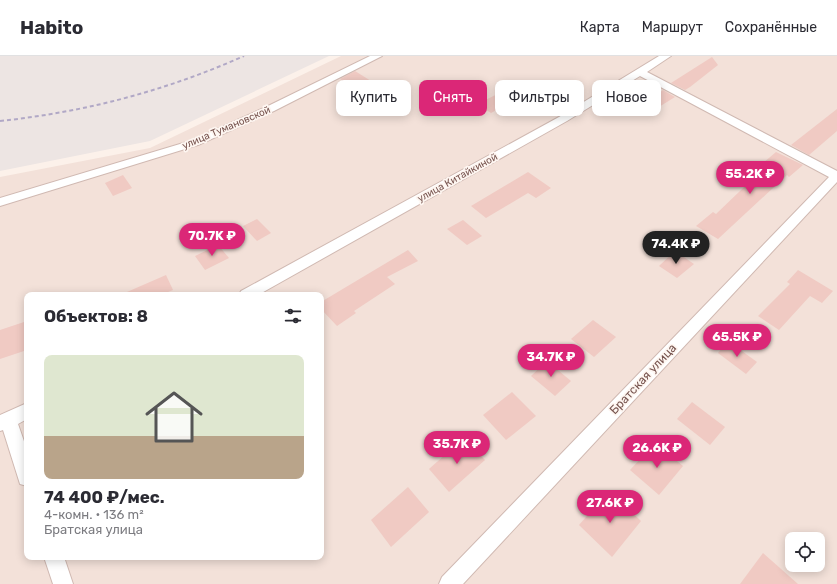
<!DOCTYPE html>
<html lang="ru">
<head>
<meta charset="utf-8">
<style>
	:root { --surface:#fff; --page:#f2f2f3; --text:#2b2b33; --muted:#7c7c81; --line:#e1e1e2; --accent:#db2777 }
	body { margin:0; font-family:Rubik,sans-serif; background:var(--page); color:var(--text); height:100vh; display:flex; flex-direction:column; font-size:15px; white-space:nowrap }
	* { box-sizing:border-box; margin:0 }
	p { font-size:13px; color:var(--muted) }
	.icon { flex:none; width:22px; height:22px; fill:none; stroke:currentColor; stroke-width:2; stroke-linecap:round; stroke-linejoin:round }
	.map { position:relative; flex:1; overflow:hidden }
	.side { position:absolute; left:24px; top:236px; width:300px; height:268px; display:flex; flex-direction:column; background:var(--surface); border-radius:8px; box-shadow:0 2px 10px #0003 }
	.side>* { flex:none }
	.top-card { position:absolute; left:336px; top:24px; width:380px; height:36px; display:flex; gap:8px }
	.tools { position:absolute; left:785px; top:476px; display:grid; gap:8px }
	.tools a { display:grid; place-items:center; width:40px; height:40px; border-radius:8px; background:var(--surface); box-shadow:0 2px 10px #0003; font-size:20px }
	.price { position:absolute; translate:-50% -34px; padding:0 9px; border-radius:14px; background:var(--accent); color:#fff; font-size:13px; line-height:26px; filter:drop-shadow(0 1px 2px #0008) }
	.price::after { content:''; position:absolute; left:50%; top:24px; width:12px; height:9px; margin-left:-6px; background:inherit; clip-path:polygon(0 0,100% 0,50% 100%) }
	.price.on { background:#222; color:#fff }
	ul { padding:0; list-style:none }
	li { display:grid; align-content:center; gap:8px; height:212px; padding:0 20px }
	li+li { border-top:1px solid var(--line) }
	li span { display:grid; place-items:center; height:124px; border-radius:8px; color:#555 }
	li>.icon { margin-inline-start:auto }
	span .icon { width:72px; height:72px; fill:#fffc; stroke-width:1 }
	li b { font-size:17px }
	h2 { display:flex; justify-content:space-between; align-items:center; height:48px; padding:0 20px; font-size:17px }
	.tag { padding:0 14px; border-radius:8px; background:var(--surface); box-shadow:0 2px 10px #0003; font-size:14px; line-height:36px }
	.tag.on { background:var(--accent); color:#fff }
	header { display:flex; align-items:center; gap:24px; box-sizing:border-box; height:56px; padding:0 20px; background:var(--surface); border-bottom:1px solid var(--line) }
	header strong { font-size:19px }
	nav { display:flex; gap:22px; margin-inline-start:auto; font-size:14px }
	.map>svg:first-child { display:block }
</style>
</head>
<body>
<header>
<strong>Habito</strong>
<nav><a>Карта</a><a>Маршрут</a><a>Сохранённые</a></nav>
</header>
<div class="map">
<svg width="837" height="528" viewBox="0 0 837 528">
	<rect width="100%" height="100%" fill="#fcf1ea"/>
	<path fill="#f3e1d9" fill-rule="evenodd" d="M341 0H837V528H0V121L150 92ZM27 239H321V501H27ZM792 483H818V509H792Z"/>
	<path fill="#ede5e3" d="M0 0H329L150 85 0 115Z"/>
	<g fill="#f0cac3">
		<path d="M712 1 718 9 690 31 685 34 671 27Z"/>
		<path d="M355 15 371 25 354 33 340 23Z"/>
		<path d="M520 27 526 38 491 57 477 48Z"/>
		<path d="M663 34 675 41 654 54 648 45Z"/>
		<path d="M837 53V75L809 99 791 89Z"/>
		<path d="M776 96 803 109 789 121 787 119 718 183 696 170 713 156 716 158 767 109 763 107Z"/>
		<path d="M528 116 551 132 536 142 528 137 486 162 471 150Z"/>
		<path d="M123 119 132 132 113 140 105 127Z"/>
		<path d="M257 163 271 177 257 185 243 170Z"/>
		<path d="M463 164 482 180 467 189 447 173Z"/>
		<path d="M218 189 229 202 205 214 195 200Z"/>
		<path d="M408 194 418 205 387 221 395 228 354 255 356 257 337 270 321 253V246Z"/>
		<path d="M675 195 694 208 677 222 659 210Z"/>
		<path d="M798 214 833 235 822 247 810 240 779 274 758 260 790 228 787 226Z"/>
		<path d="M166 219 173 234 161 239H120Z"/>
		<path d="M593 264 616 281 594 301 571 283Z"/>
		<path d="M27 265V294L0 303V274Z"/>
		<path d="M728 285 757 306 746 318 718 297Z"/>
		<path d="M547 305 571 325 555 340 531 320Z"/>
		<path d="M512 336 536 360 506 384 483 359Z"/>
		<path d="M692 346 725 371 710 389 677 363Z"/>
		<path d="M464 382 485 404 449 436 429 413Z"/>
		<path d="M655 387 683 410 659 439 630 414Z"/>
		<path d="M408 431 429 456 391 491 371 464Z"/>
		<path d="M609 435 641 465 612 501 579 469Z"/>
		<path d="M763 497 798 528H740Z"/>
	</g>
	<g fill="none" stroke-linecap="round" stroke-linejoin="round">
		<g stroke="#d0b9b2" stroke-width="2">
			<g id="minor">
				<path d="M370 0H382L274 55 198 89 0 150V142L190 85 266 51Z"/>
				<path d="M659 0H671L647 16 837 115V126L463 528H439L442 521 829 121 640 20 567 65 258 239H239L241 235 559 61Z"/>
				<path d="M27 347V363L18 368 27 394V430L20 428 3 374 0 375V359Z"/>
				<path d="M44 501H64L73 528H53Z"/>
			</g>
		</g>
		<use href="#minor" fill="#fff" fill-rule="evenodd"/>
		<path stroke="#b1a8c6" stroke-width="2" stroke-dasharray="4 3" stroke-linecap="butt" d="M0 65C85 56 165 35 244 0"/>
	</g>
	<g text-anchor="middle" stroke-width="3.5" stroke-linejoin="round" paint-order="stroke">
		<g font-size="10" fill="#76534e" stroke="#fef6f1">
			<text transform="translate(226 71) rotate(-23)" y="4">улица Тумановской</text>
			<text transform="translate(457 121) rotate(-29)" y="4">улица Китайкиной</text>
		</g>
		<g font-size="12" fill="#76534e" stroke="#fef6f1">
			<text transform="translate(643 323) rotate(-47)" y="4">Братская улица</text>
		</g>
	</g>
</svg>
<div class="tools">
<a><svg class="icon" aria-label="locate" viewBox="0 0 24 24"><circle cx="12" cy="12" r="6"/><path d="M12 2v4M12 18v4M2 12h4M18 12h4"/></svg></a>
</div>
<b class="price" style="left:750px;top:139px">55.2K ₽</b>
<b class="price" style="left:212px;top:201px">70.7K ₽</b>
<b class="price on" style="left:676px;top:209px">74.4K ₽</b>
<b class="price" style="left:737px;top:302px">65.5K ₽</b>
<b class="price" style="left:551px;top:322px">34.7K ₽</b>
<b class="price" style="left:457px;top:409px">35.7K ₽</b>
<b class="price" style="left:657px;top:413px">26.6K ₽</b>
<b class="price" style="left:610px;top:468px">27.6K ₽</b>
<div class="top-card">
<a class="tag">Купить</a>
<a class="tag on">Снять</a>
<a class="tag">Фильтры</a>
<a class="tag">Новое</a>
</div>
<section class="side">
<h2>Объектов: 8<svg class="icon" aria-label="filters" viewBox="0 0 24 24"><path d="M4 7h16M4 17h16"/><circle cx="9" cy="7" r="2"/><circle cx="15" cy="17" r="2"/></svg></h2>
<ul>
<li><span style="background:linear-gradient(#dfe7d0 65%,#b9a48a 0)"><svg class="icon" aria-label="home" viewBox="0 0 24 24"><path d="M3 11l9-7 9 7M6 9v11h12V9"/></svg></span><div><b>74 400 ₽/мес.</b><p>4-комн. · 136 m²</p><p>Братская улица</p></div></li>
</ul>
</section>
</div>
</body>
</html>
